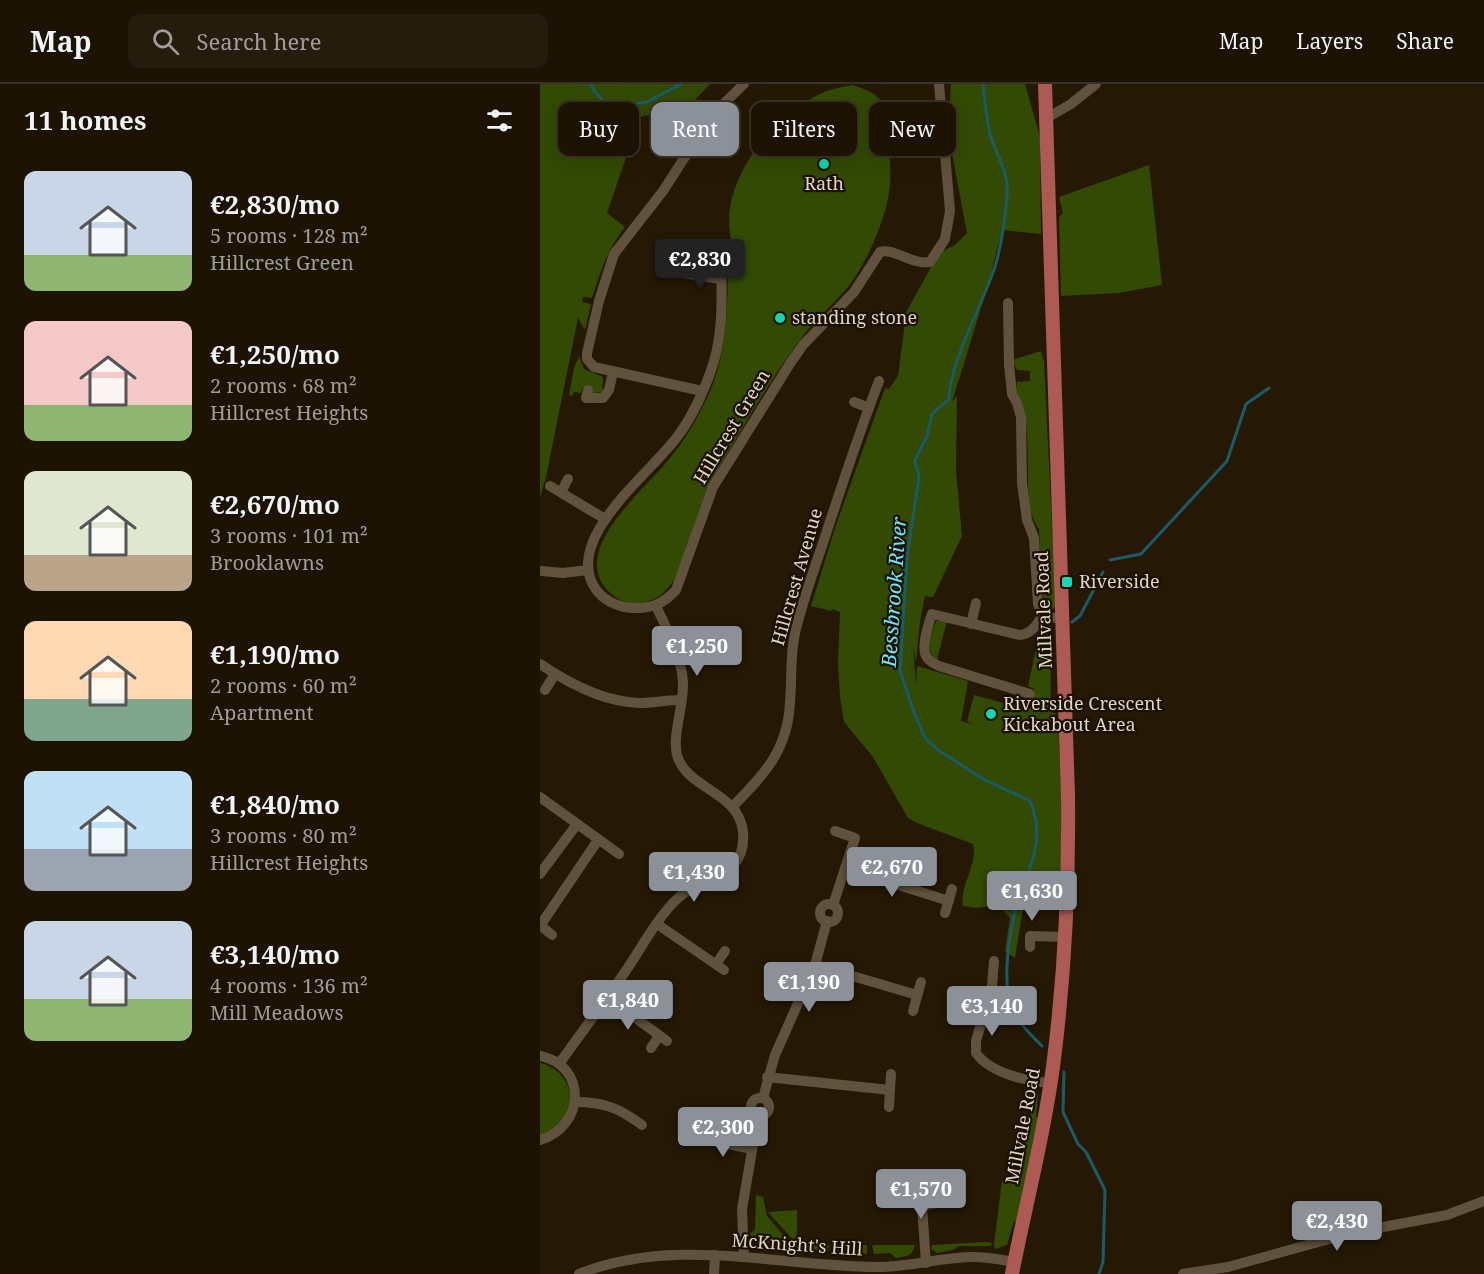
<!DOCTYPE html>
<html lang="en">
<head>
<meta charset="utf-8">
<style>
	:root { --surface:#1c1304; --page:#251c0e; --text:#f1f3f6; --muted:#a09e9a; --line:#3a3226; --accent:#8c9099 }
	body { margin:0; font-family:"Noto Serif",serif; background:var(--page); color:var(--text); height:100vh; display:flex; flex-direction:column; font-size:22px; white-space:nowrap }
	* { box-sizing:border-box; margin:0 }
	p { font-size:20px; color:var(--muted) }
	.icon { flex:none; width:33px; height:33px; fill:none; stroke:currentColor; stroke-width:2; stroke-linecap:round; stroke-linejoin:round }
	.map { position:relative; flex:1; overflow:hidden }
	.details { display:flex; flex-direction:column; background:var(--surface); width:540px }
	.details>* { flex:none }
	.top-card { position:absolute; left:18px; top:18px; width:570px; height:54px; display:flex; gap:12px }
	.price { position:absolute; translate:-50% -51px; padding:0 14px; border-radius:6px; background:var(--accent); color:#fff; font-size:20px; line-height:39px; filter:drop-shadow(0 2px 3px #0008) }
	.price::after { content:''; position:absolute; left:50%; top:36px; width:18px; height:14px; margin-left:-9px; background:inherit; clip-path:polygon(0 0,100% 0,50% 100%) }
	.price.active { background:#222; color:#fff }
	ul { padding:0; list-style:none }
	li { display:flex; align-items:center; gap:18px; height:150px; padding:0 24px }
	li span { display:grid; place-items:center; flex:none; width:168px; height:120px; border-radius:12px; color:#555 }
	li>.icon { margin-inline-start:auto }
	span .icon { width:72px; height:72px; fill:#fffc; stroke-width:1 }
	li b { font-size:26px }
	h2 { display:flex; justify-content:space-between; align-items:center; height:72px; padding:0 24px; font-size:26px }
	.chip { padding:0 21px; border-radius:12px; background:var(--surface); box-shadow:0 6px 24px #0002,0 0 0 2px var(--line); font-size:21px; line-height:54px }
	.chip.active { background:var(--accent); color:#fff }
	header { display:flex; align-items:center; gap:36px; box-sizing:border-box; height:84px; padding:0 30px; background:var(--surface); border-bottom:2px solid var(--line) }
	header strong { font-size:28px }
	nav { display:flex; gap:33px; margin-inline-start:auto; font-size:21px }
	.search { width:420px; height:54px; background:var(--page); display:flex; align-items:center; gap:15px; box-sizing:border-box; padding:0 21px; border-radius:12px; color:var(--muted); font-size:22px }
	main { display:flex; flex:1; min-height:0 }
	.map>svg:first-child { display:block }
</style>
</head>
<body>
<header>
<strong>Map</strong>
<div class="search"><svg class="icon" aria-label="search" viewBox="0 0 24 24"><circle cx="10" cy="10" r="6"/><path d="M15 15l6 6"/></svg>Search here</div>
<nav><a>Map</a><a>Layers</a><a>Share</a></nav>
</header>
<main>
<section class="details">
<h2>11 homes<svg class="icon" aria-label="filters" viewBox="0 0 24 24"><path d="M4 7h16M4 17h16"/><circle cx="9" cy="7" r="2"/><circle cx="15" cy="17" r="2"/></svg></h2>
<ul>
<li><span style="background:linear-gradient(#c9d6e8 70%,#8fb573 0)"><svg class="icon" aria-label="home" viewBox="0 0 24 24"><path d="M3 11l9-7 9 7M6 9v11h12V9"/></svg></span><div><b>€2,830/mo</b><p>5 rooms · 128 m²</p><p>Hillcrest Green</p></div></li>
<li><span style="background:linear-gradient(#f6c9c9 70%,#8fb573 0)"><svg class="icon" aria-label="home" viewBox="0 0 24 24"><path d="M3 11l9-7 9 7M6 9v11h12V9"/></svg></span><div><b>€1,250/mo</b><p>2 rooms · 68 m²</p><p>Hillcrest Heights</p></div></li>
<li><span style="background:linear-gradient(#dfe7d0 70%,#b9a48a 0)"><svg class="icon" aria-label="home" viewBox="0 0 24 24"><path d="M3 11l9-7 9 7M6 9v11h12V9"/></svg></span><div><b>€2,670/mo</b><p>3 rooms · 101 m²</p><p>Brooklawns</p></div></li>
<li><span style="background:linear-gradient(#ffd9b3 65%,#7fa58c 0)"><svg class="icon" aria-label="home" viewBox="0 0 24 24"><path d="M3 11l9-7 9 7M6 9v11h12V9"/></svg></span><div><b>€1,190/mo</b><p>2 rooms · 60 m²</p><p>Apartment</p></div></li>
<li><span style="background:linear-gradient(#bfe0f5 65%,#9aa5b1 0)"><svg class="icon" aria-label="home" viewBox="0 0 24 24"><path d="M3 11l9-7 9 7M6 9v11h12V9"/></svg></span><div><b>€1,840/mo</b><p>3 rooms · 80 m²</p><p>Hillcrest Heights</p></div></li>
<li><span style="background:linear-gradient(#c9d6e8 65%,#8fb573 0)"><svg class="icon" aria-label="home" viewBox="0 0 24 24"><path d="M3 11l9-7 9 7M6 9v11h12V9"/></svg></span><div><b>€3,140/mo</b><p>4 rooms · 136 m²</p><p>Mill Meadows</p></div></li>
</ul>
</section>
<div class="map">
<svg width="944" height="1190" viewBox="0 0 944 1190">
	<rect width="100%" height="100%" fill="#251905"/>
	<g fill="#324a04">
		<path d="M0 0H170L150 21 100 33 67 129 85 143C68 165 60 188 52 214L43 213 42 218 51 220 45 246 38 234 6 393 0 413Z"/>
		<path d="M411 0H485L500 53 501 150 462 146 449 198 412 318 417 312 416 387 422 452 393 513 385 512 380 537 376 578 373 563 376 601 377 582 428 597 421 637 433 640 427 637 434 611 475 622 479 623 481 614 493 616 494 605 488 602 498 555 510 544 511 628 515 629 518 637 522 725 521 805 518 811 510 813 489 811 484 818 475 874 465 867 470 834 458 821 437 824 423 822C419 802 439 778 433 760L377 739 368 734 333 673 304 638 300 613 298 579 300 528 292 525 291 527 271 522 296 441 345 304 349 305 358 292 364 247V232L399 169 415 161 427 149 408 48Z"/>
		<path d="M313 1C320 4 331 7 336 12 351 24 349 47 349 65 350 76 351 89 350 100 348 131 327 179 308 203 295 219 279 232 266 248 245 275 227 304 209 333 196 356 180 380 168 404 151 439 147 516 99 519 91 520 82 518 75 513 22 473 100 410 126 379 145 357 159 332 171 305 187 266 187 226 188 185L193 178C192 164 189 147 189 132 193 81 237 31 282 9 291 5 303 3 313 1Z"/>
		<path d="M609 81 622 201 578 209 521 212 519 133 523 129 519 113Z"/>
		<path d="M501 267 504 277 516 523 512 526 506 523 502 508 499 445C477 420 499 343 476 307L477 298 490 297V287L477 286 472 276Z"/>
		<path d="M39 272 44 285 63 293 62 308 53 309 52 305 43 303 41 309 34 308 32 312 29 311 34 284Z"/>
		<path d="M396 537H407L397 576C383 566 391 550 396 537Z"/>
		<path d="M0 979C22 984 36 1005 27 1026 25 1030 24 1037 21 1039 16 1044 6 1048 0 1052Z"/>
		<path d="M495 1008 498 1011 496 1033 499 1035 476 1138 474 1137 467 1161 455 1165 454 1161 462 1097 476 1098 479 1093Z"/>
		<path d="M216 1111 223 1113 227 1132 249 1158 211 1159 210 1149 215 1146Z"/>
		<path d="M257 1126V1160L228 1128Z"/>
		<path d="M445 1158 452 1159 451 1162H419L413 1166 397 1169 391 1165 392 1161Z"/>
		<path d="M289 1161 288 1168 271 1166 265 1170 219 1166 216 1162Z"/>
		<path d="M293 1161H327V1170L292 1168Z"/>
		<path d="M332 1161H375C372 1173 367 1172 356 1174L350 1169 334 1170Z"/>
	</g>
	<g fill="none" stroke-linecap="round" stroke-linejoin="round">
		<g stroke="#1b5b68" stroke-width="3">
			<path d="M51 0 54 7 69 23 107 18 141 0"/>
			<path d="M443 0C445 17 446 33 450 50 456 71 469 88 467 110 466 131 460 172 452 191 440 224 409 282 409 315L392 330 387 352 375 376 379 393 367 473 360 587 375 631 385 654 398 666 443 695 490 717C509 763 483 790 474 832 468 859 461 907 475 931 482 943 493 953 502 962"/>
			<path d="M570 476 601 470 625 444 687 377 706 320 729 304"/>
			<path d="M532 538 540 532 563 488"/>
			<path d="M524 988 523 1028 538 1060 546 1068 565 1106 563 1178 559 1190"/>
		</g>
		<g stroke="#60523c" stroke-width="10">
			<path d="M505 35 531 20 556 0"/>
			<path d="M181 175C182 214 184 255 169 292 161 313 151 335 137 353 111 389 19 457 57 507 66 518 82 525 97 524 114 524 125 518 136 506L173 403 251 278 263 261 314 208 340 168C353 163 371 181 390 178L405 155 410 127 399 0"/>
			<path d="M143 189 181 195"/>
			<path d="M468 219 469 281 472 310 477 319 481 333 482 399 487 436 494 454 498 520 502 531 510 534 522 533"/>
			<path d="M48 306 46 314H63L69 306 73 288"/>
			<path d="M162 307 54 283 47 275V269L59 217 74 170 123 107 172 31 204 0"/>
			<path d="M314 318 329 324"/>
			<path d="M10 402 65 435"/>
			<path d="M21 408 28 395"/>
			<path d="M2 487 23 489 48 486"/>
			<path d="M431 540 436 519"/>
			<path d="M0 580C28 599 65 618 99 619 113 619 127 616 141 616"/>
			<path d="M5 606 15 590"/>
			<path d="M490 610 399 582C382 575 383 566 386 550 388 543 389 537 392 530L480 551C491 550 498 540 502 531"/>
			<path d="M0 713 79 770"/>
			<path d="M192 723C224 691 248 666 250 618 252 592 250 566 257 541 264 514 273 488 282 462 300 407 318 351 339 297"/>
			<path d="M305 784 409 817"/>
			<path d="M0 790 37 740"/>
			<circle cx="289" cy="829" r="9"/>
			<path d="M293 821 315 754 295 747"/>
			<path d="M405 829 412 805"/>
			<path d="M117 840 184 886"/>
			<path d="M0 841 12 851"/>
			<path d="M0 842 58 756"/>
			<path d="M490 863V852L526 853"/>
			<path d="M454 877 452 902 436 957V969C450 989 486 997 510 999"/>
			<path d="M176 880 185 867"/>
			<path d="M275 881 377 911"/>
			<path d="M424 909 447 917"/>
			<path d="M67 913 127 957"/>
			<path d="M373 927 381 898"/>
			<path d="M111 964 119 952"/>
			<path d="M0 972C47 981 46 1042 0 1056"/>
			<path d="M19 980C41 949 64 919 85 888 102 863 116 835 138 814 162 791 207 795 203 748 199 707 147 706 137 671 132 651 144 621 143 599 142 572 127 546 116 522"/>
			<path d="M227 993 350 1006"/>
			<circle cx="220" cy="1023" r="9"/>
			<path d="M223 1014 235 971 275 881 287 837"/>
			<path d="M35 1018C64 1018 79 1024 102 1041"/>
			<path d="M349 1023 351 990"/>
			<path d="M159 1054 212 1065"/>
			<path d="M351 1105 382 1122 418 1114"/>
			<path d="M382 1122 386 1179"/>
			<path d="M204 1173 202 1125 218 1032"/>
			<path d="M39 1190C135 1151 238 1183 338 1183 370 1183 402 1173 434 1173 448 1173 461 1176 475 1178"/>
			<path d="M174 1190 175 1171"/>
			<path d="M643 1190 688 1183 811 1149 907 1131 944 1117"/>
		</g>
		<path stroke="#ac5a53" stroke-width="14" d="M472 1190C486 1119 505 1047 514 975 525 887 529 800 528 712L505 0"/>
	</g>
	<g fill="#16d5b3" stroke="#1c1000" stroke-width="2">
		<circle cx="284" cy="80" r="6"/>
		<circle cx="240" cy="234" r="6"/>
		<rect x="521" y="492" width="12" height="12" rx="3"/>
		<circle cx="451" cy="630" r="6"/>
	</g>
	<g text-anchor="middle" stroke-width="4.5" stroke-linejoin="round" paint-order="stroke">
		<g font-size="18" fill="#ded6c9" stroke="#1c1000" text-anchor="start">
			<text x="284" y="106" text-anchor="middle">Rath</text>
			<text x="252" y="240">standing stone</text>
			<text x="539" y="504">Riverside</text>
			<text x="463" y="626">Riverside Crescent<tspan x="463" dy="21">Kickabout Area</tspan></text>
		</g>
		<g font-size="18" fill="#ded6c9" stroke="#1c1000">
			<text transform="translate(192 343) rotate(-59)" y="6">Hillcrest Green</text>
			<text transform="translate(257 493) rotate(-74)" y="6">Hillcrest Avenue</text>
			<text transform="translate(504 526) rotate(-92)" y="6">Millvale Road</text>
			<text transform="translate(483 1042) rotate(-79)" y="6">Millvale Road</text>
			<text transform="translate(257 1161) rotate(4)" y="6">McKnight's Hill</text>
		</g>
		<g font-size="20" font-style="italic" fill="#6de4fe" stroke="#1c1000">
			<text transform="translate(354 508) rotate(-86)" y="7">Bessbrook River</text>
		</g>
	</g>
</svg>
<b class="price active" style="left:160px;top:206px">€2,830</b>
<b class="price" style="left:157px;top:593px">€1,250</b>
<b class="price" style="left:352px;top:814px">€2,670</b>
<b class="price" style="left:154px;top:819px">€1,430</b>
<b class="price" style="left:492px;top:838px">€1,630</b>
<b class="price" style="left:269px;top:929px">€1,190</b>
<b class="price" style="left:88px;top:947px">€1,840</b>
<b class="price" style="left:452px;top:953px">€3,140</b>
<b class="price" style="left:183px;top:1074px">€2,300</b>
<b class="price" style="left:381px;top:1136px">€1,570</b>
<b class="price" style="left:797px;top:1168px">€2,430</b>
<div class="top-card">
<a class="chip">Buy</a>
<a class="chip active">Rent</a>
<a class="chip">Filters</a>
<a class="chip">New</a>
</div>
</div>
</main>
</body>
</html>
